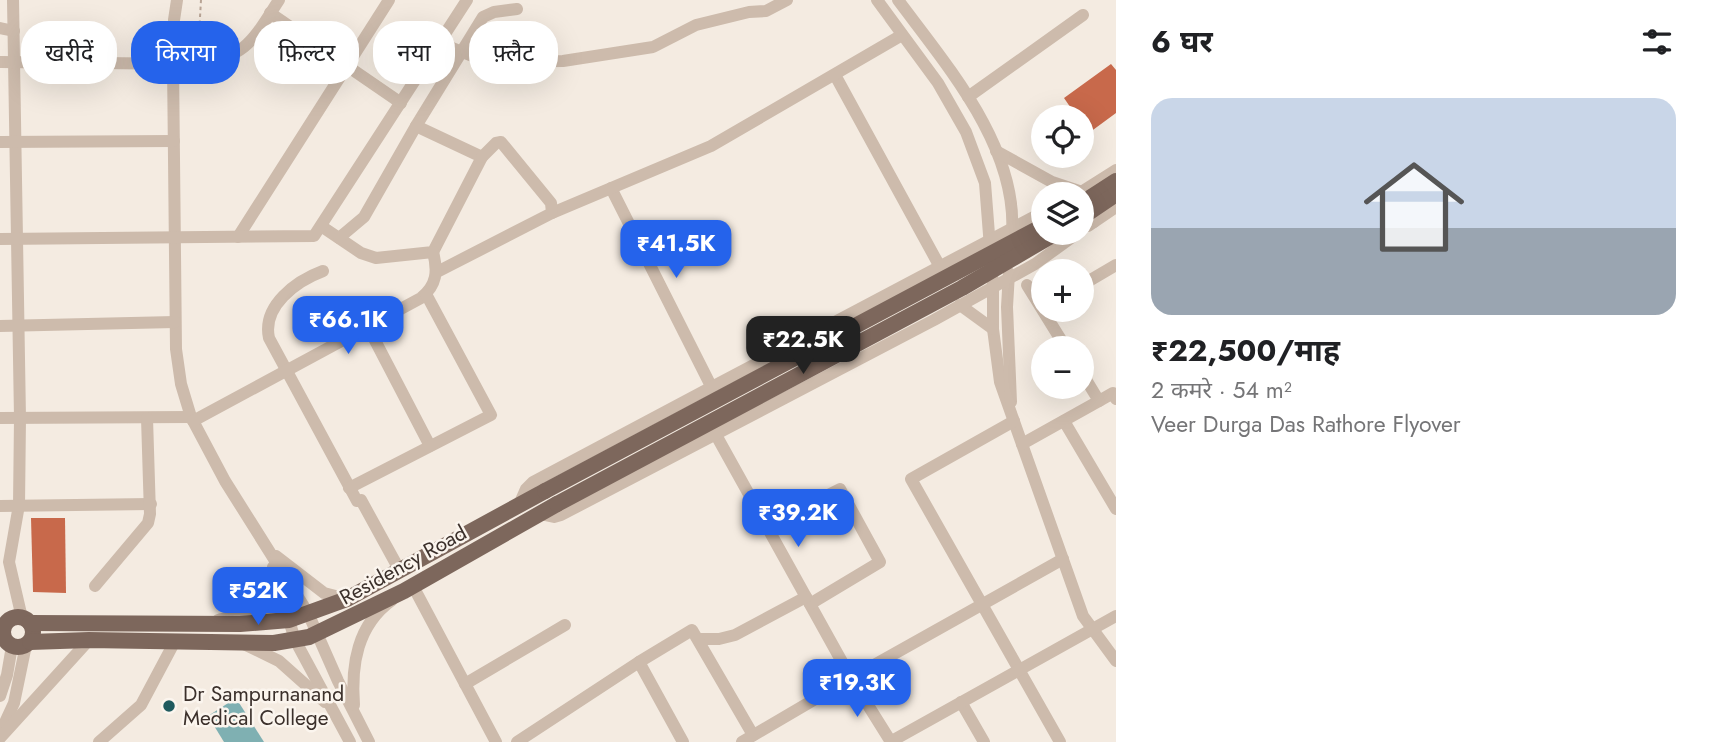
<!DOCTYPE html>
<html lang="hi">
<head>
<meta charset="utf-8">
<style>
	:root { --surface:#fff; --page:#f6f6f6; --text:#202124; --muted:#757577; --line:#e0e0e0; --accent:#2563eb }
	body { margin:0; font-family:Jost,"Noto Sans Devanagari",sans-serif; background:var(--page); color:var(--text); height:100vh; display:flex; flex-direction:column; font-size:26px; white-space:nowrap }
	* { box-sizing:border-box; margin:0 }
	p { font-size:23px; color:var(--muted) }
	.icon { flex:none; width:38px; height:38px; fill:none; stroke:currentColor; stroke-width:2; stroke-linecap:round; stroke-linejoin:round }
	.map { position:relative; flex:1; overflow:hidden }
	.details { display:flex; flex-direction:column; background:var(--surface); width:595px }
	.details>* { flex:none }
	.top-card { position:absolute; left:21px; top:21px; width:665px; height:63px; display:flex; gap:14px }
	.controls { position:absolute; left:1031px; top:105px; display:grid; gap:14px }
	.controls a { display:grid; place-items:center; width:63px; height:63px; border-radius:50%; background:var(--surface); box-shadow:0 7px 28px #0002; font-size:35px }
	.price { position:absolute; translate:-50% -60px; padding:0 16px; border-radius:14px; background:var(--accent); color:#fff; font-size:23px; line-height:46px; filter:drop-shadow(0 2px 4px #0008) }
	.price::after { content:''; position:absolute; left:50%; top:42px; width:21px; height:16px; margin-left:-10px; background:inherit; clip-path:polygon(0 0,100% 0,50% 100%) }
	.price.selected { background:#222; color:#fff }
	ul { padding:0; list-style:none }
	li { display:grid; align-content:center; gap:14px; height:371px; padding:0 35px }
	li+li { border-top:2px solid var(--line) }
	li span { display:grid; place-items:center; height:217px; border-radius:21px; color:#555 }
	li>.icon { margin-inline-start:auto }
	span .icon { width:126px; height:126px; fill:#fffc; stroke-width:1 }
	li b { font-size:30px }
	h2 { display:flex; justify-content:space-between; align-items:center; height:84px; padding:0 35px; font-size:30px }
	.pill { padding:0 24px; border-radius:28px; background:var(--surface); box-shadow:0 7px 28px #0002; font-size:24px; line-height:63px }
	.pill.selected { background:var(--accent); color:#fff }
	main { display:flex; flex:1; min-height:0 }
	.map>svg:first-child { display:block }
</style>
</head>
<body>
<main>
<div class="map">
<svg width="1116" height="742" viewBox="0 0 1116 742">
	<rect width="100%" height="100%" fill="#f4ebe1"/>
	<path fill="#7fb0b2" d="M236 698 264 742H224L208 716Z"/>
	<g fill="#c8694b">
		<path d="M1111 64 1116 70V113L1082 138V117H1077L1064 98Z"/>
		<path d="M31 518H65L66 593 33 592Z"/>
	</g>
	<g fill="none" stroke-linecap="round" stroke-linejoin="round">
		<path stroke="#b9a596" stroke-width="2" stroke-dasharray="3.5 3.5" stroke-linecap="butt" d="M198 52 201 0"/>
		<g stroke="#cdbbac" stroke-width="12">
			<path d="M13 0 20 418 19 505 9 562 22 618"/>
			<path d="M177 0 174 20 173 63 176 349 181 384 191 417 225 481 308 613 338 681 369 742"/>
			<path d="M877 0 938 83 966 132 985 183 993 286V329L1000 382 1083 616 1116 661"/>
			<path d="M898 0C947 66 1018 147 1012 234"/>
			<path d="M270 13 401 103"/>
			<path d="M0 28 14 31"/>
			<path d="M440 43 487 62 563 61 653 47 696 25 749 12 766 11 787 0"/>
			<path d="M0 62 197 64C247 57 253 40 279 0"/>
			<path d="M835 75 939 265"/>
			<path d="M968 97 1083 15"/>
			<path d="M0 142 174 141"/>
			<path d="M996 151 1052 182 1082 192 1094 222"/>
			<path d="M611 188 712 388"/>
			<path d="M1078 194 1116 170"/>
			<path d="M552 213 711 146 902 35"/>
			<path d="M321 226 361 253 376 258 433 252 482 157 416 126 483 17 494 12 517 9"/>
			<path d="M1088 226 1116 207"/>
			<path d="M238 237 389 0"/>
			<path d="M339 238 364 217 416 126"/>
			<path d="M0 239 314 236 467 0"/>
			<path d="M323 271C296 281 262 306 269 338L357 501 361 500 400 571"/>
			<path d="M437 272 552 213 551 203 501 142 496 143 482 157"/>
			<path d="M1009 273 1007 307 1011 402"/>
			<path d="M1027 285 1066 348"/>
			<path d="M1082 285 1116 265"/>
			<path d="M960 305 993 329"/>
			<path d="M0 326 175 322"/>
			<path d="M368 327 430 446"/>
			<path d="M1099 401 1113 393 1116 399"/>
			<path d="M0 418 191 417"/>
			<path d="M193 421 421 298C437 285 438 271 433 252"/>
			<path d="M1014 421 911 479 1060 742"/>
			<path d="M1064 421 1116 509"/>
			<path d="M716 435 851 678 891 742"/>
			<path d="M1022 444 1099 401 1082 373"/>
			<path d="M349 488 491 415 426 294"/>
			<path d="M519 505 526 489 533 482C703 392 872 301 1043 212"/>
			<path d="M0 506 151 504"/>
			<path d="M540 514 554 517 561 515 934 320 1035 264 1078 233"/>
			<path d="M767 526 840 489 880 562 810 604"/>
			<path d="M276 556 324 593 347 599"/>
			<path d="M273 567 295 640 350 742"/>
			<path d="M95 586 148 523 150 514 147 418"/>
			<path d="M413 586 496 742"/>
			<path d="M218 620C245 613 268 613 278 583"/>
			<path d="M698 639H719L735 635 806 597"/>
			<path d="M244 644 279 661 325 702"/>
			<path d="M639 662 683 742"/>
			<path d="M465 684 565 625"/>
			<path d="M0 696 7 675 12 646"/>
			<path d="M961 702 984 742"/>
			<path d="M354 705C351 665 357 625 392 600"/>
			<path d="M1 731 14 703 26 645"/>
			<path d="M0 738 89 640"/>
			<path d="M99 742 141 705 174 643"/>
			<path d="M517 742 639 662 692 630 753 735"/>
			<path d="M742 742 851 678 1063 559"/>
			<path d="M890 742 1116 616"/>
		</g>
		<g stroke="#7d675c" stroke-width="16">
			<circle cx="18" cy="632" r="15"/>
			<path d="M30 623 240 624 289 620 347 599 545 491"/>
			<path d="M30 642 89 640 274 643 309 637 404 591 557 504"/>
		</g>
		<g stroke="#7d675c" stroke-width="16">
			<path d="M1082 203 1116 181"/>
			<path d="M1082 217 1116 194"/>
			<path d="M545 491 1043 226"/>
			<path d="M557 504 962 288 1056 233"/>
		</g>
	</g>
	<circle fill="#1f5a5e" stroke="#fbf5ee" stroke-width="2.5" cx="169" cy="706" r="7"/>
	<g text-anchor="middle" stroke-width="5" stroke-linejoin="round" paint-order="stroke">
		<g font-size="21" fill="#3b302b" stroke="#fbf5ee">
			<text transform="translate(403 565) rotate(-29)" y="7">Residency Road</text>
		</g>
		<g font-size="21" fill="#3b302b" stroke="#fbf5ee" text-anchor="start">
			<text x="183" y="701">Dr Sampurnanand<tspan x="183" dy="24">Medical College</tspan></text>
		</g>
	</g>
</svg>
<div class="controls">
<a><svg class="icon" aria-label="locate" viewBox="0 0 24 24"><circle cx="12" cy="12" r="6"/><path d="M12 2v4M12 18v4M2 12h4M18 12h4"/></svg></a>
<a><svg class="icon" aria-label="layers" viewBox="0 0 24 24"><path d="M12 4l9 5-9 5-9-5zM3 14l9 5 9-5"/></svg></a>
<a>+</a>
<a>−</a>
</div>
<b class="price" style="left:676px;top:280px">₹41.5K</b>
<b class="price" style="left:348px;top:356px">₹66.1K</b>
<b class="price selected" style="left:803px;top:376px">₹22.5K</b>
<b class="price" style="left:798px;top:549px">₹39.2K</b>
<b class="price" style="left:258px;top:627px">₹52K</b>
<b class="price" style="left:857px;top:719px">₹19.3K</b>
<div class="top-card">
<a class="pill">खरीदें</a>
<a class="pill selected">किराया</a>
<a class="pill">फ़िल्टर</a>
<a class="pill">नया</a>
<a class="pill">फ़्लैट</a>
</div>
</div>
<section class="details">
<h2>6 घर<svg class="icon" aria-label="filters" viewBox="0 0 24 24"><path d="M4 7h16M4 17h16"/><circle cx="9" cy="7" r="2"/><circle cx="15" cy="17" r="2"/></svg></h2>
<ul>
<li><span style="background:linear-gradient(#c9d6e8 60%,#9aa5b1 0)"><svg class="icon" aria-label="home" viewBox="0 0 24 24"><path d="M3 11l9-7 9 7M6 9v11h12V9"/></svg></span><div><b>₹22,500/माह</b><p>2 कमरे · 54 m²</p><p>Veer Durga Das Rathore Flyover</p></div></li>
</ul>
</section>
</main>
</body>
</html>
